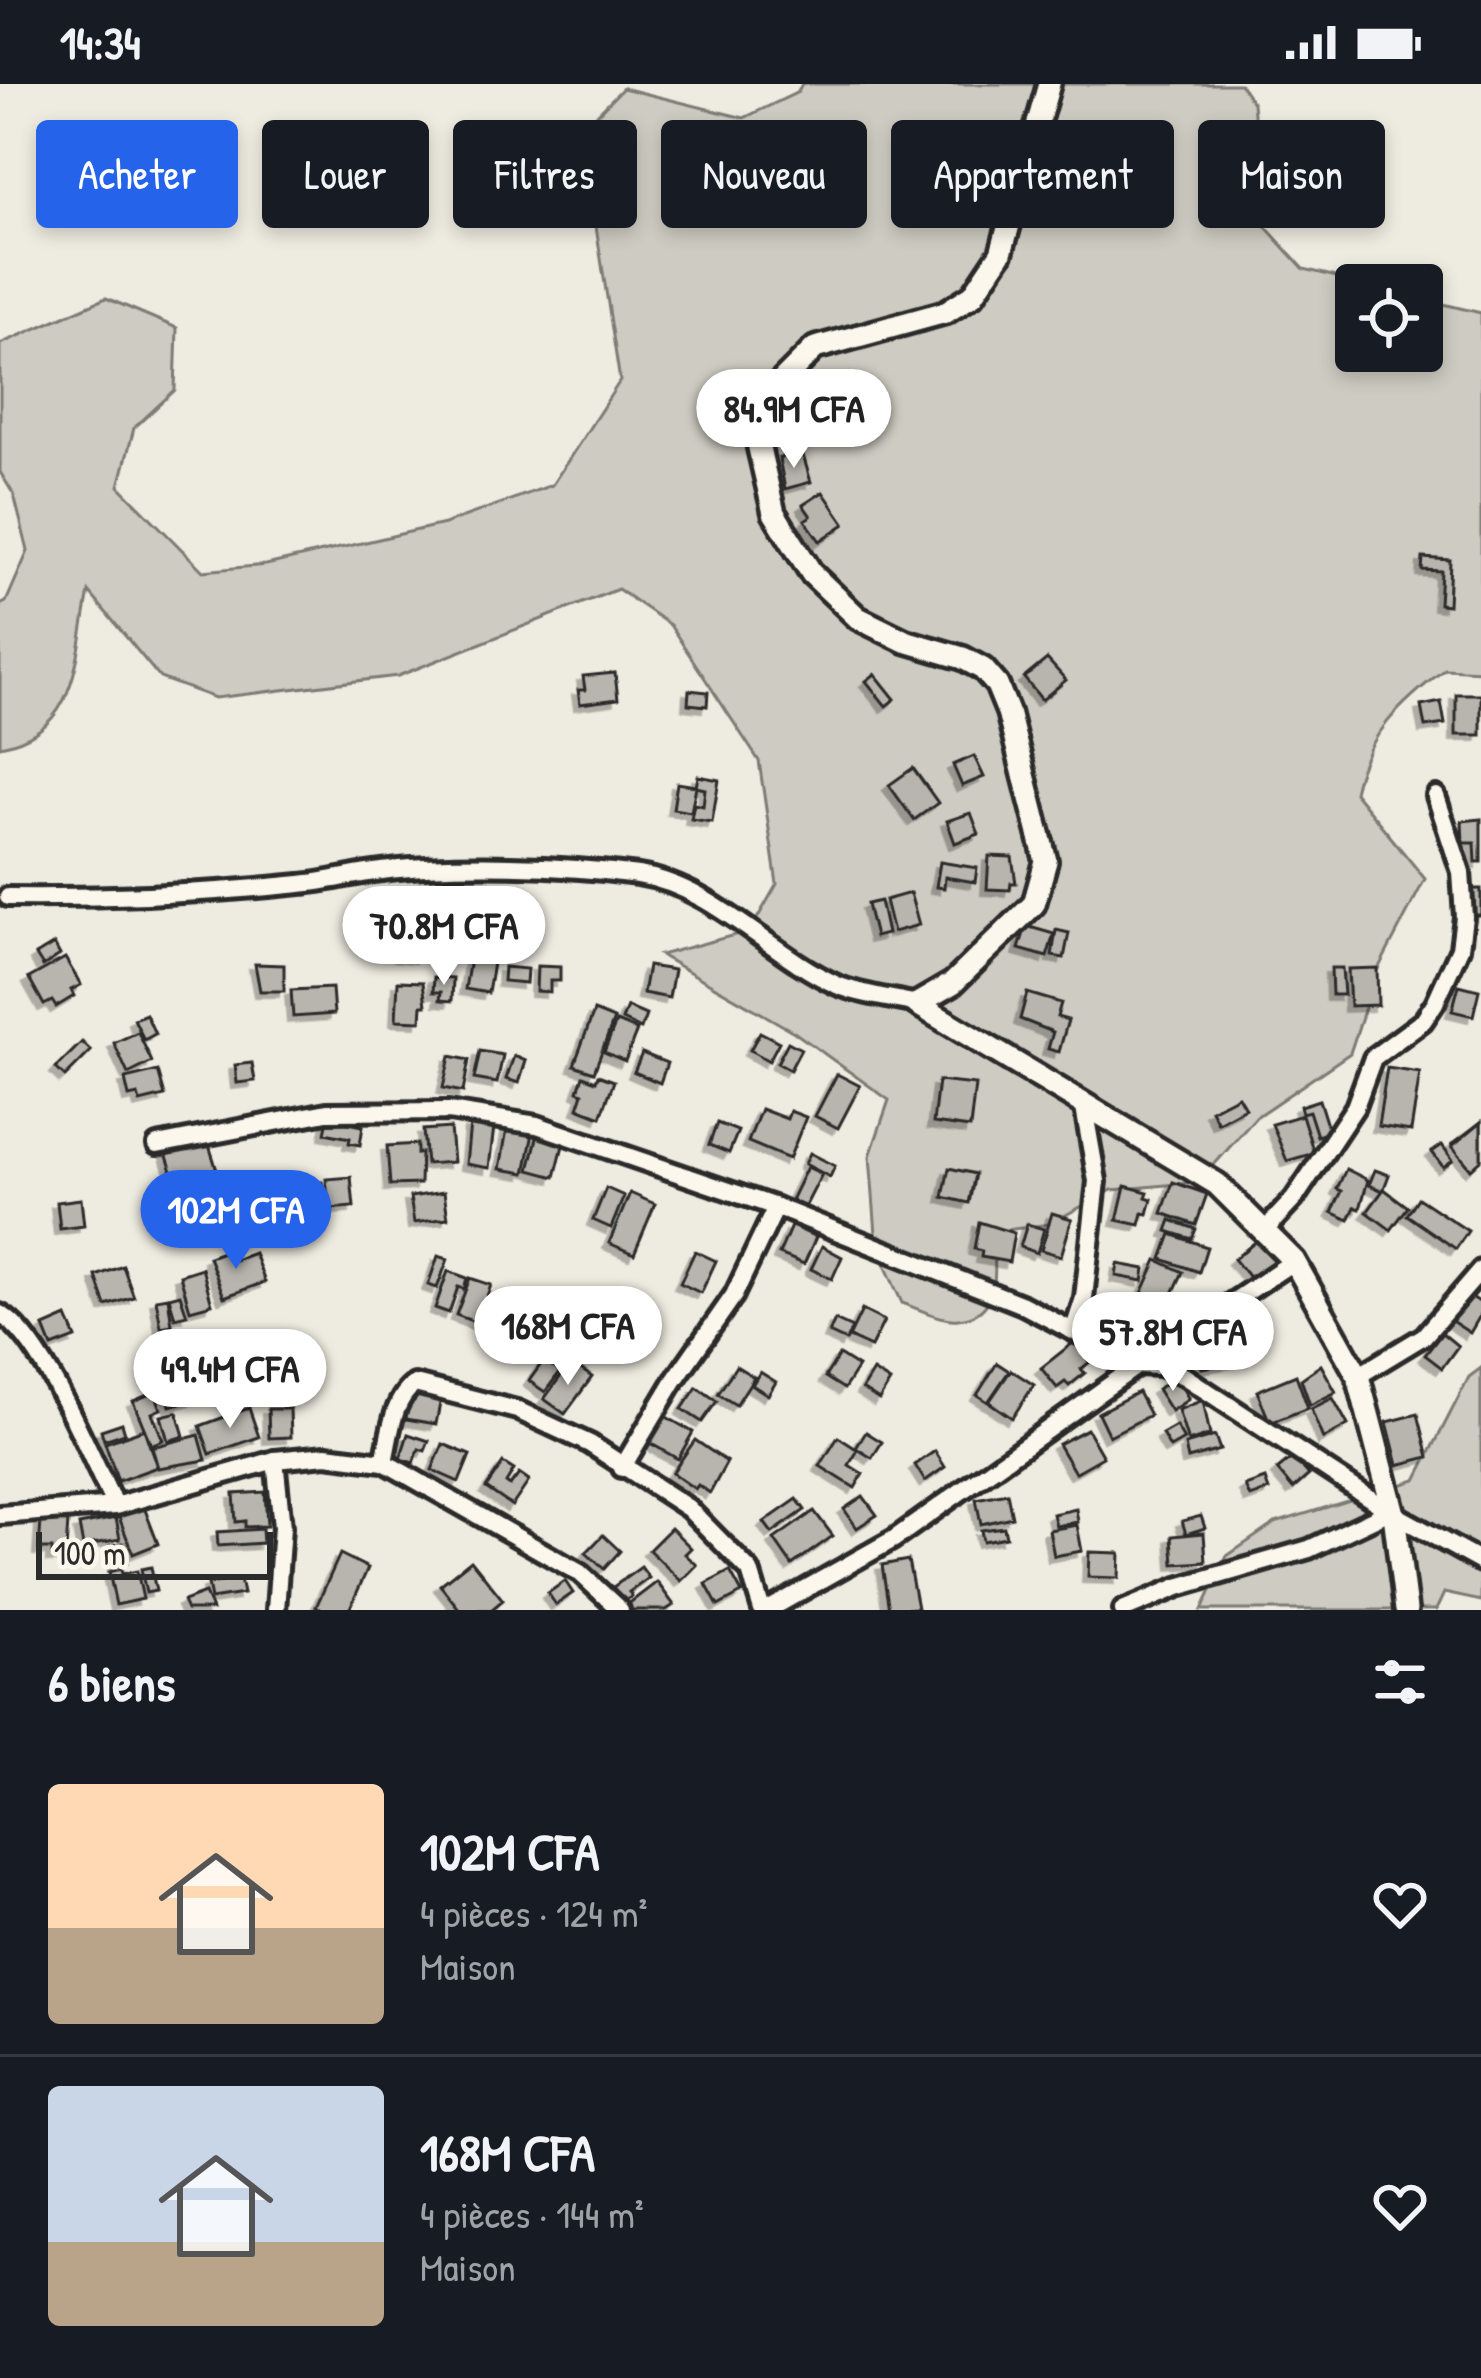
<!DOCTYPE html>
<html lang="fr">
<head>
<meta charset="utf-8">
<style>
	:root { --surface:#171b24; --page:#242831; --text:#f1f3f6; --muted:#9ea1a6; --line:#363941; --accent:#2563eb }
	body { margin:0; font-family:"Patrick Hand",sans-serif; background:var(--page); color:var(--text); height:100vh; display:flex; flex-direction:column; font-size:45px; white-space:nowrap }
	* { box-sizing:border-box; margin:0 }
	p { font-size:39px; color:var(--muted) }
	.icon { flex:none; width:66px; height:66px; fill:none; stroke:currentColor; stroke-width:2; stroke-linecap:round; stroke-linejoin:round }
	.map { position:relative; height:1526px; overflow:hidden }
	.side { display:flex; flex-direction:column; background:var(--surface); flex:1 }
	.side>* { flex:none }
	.guide { position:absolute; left:36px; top:36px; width:1410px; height:108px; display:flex; gap:24px }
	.tools { position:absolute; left:1335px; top:180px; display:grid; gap:24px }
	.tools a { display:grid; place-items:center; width:108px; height:108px; border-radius:12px; background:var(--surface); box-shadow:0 6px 18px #0003; font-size:60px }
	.scale { position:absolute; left:36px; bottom:30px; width:237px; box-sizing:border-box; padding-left:12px; border:6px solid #2b2b2b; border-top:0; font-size:33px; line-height:42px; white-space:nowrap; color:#2b2b2b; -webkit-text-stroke:9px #fbf7ec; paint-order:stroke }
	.price { position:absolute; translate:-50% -102px; padding:0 27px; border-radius:42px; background:#fff; color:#222; font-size:39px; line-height:78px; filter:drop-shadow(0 3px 6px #0008) }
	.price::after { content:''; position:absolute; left:50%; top:72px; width:36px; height:27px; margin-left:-18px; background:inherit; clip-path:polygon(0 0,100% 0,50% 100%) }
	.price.active { background:var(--accent); color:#fff }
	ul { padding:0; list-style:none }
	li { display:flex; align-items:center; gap:36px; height:300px; padding:0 48px }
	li+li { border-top:3px solid var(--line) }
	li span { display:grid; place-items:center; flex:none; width:336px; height:240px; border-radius:12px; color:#555 }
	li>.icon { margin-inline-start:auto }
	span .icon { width:144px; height:144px; fill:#fffc; stroke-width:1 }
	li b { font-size:51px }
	h2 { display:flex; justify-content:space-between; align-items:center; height:144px; padding:0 48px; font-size:51px }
	.pill { padding:0 42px; border-radius:12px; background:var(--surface); box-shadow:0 6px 18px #0003; font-size:42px; line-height:108px }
	.pill.active { background:var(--accent); color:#fff }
	.status { display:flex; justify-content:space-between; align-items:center; height:84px; padding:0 60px; background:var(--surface); direction:ltr }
	.status svg { height:33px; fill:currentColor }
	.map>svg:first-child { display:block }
</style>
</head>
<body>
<div class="status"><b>14:34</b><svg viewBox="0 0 49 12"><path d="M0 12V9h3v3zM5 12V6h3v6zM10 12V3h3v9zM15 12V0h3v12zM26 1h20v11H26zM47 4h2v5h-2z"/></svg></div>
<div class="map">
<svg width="1481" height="1526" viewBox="0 0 1481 1526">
	<defs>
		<filter id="shadow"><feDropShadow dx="-5.5" dy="5.5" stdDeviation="0" flood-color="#0004"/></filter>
	</defs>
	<rect width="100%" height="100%" fill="#eeebe0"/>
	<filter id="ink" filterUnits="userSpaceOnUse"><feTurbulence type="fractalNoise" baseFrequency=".00833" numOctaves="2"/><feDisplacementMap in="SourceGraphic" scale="24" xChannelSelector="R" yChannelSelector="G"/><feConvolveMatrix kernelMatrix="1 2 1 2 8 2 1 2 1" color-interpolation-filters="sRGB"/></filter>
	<g filter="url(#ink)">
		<g fill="#cecbc2" stroke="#7c7b76" stroke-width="3">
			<path d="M802 0H1240L1253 19 1264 141 1304 185 1368 201H1356V267H1422V215L1481 229V587L1445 585C1401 619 1366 651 1354 708L1425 795 1377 887 1350 969 1256 1033 1199 1098 1112 1106 1049 1140 992 1148C995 1180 1004 1231 958 1235 942 1237 917 1224 902 1219L877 1163 870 1072 889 1016 794 948 660 871 750 847 777 800 759 677 670 541 618 505 398 592 215 614 160 594 89 508C76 572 79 648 0 662V521L6 518 28 467 14 411 0 388V260L106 214 177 244 175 306 134 344 119 402 203 487 266 481 444 440 552 401 620 297 581 46 623 4 744 34 798 8Z"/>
			<path d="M1481 1284V1517L1444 1509 1436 1526H1202L1227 1472 1275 1439 1416 1396 1469 1293Z"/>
		</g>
		<g fill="#b8b5ae" stroke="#2b2b2b" stroke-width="3" filter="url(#shadow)">
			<path d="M802 368 811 398 785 405 779 374Z"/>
			<path d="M823 408 845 440 820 457 805 436 811 432 803 421Z"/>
			<path d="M1423 474 1450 476 1448 521 1439 520 1441 487 1422 486Z"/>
			<path d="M1047 575 1066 596 1042 616 1024 594Z"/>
			<path d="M615 589 618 615 580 620 578 606H585L583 592Z"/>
			<path d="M875 590 895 615 886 622 866 597Z"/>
			<path d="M689 606 708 608 707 622 688 620Z"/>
			<rect x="1456" y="610" width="25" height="41"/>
			<path d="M1441 618 1445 640 1425 643 1421 622Z"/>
			<path d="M974 672 984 693 962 702 953 681Z"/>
			<path d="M913 684 938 719 914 736 889 701Z"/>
			<path d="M698 692 719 696 712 738 691 735 694 720 703 722 705 705 696 703Z"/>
			<path d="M677 699 696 702 691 728 673 725Z"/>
			<path d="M971 729 979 750 955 759 947 737Z"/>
			<path d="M1481 735V778H1476L1475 759H1463L1462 737Z"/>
			<path d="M989 772 1012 773 1016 799H1011L1010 806 987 805Z"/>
			<path d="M940 778 977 784 975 798 945 793 944 804 936 803Z"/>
			<path d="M1471 805H1481V831H1470Z"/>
			<path d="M910 809 919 841 893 848 885 816Z"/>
			<path d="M502 817 526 823 523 836 499 830Z"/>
			<path d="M880 817 887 850 875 853 867 820Z"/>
			<path d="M1026 842 1054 850 1047 873 1019 865Z"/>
			<path d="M1056 846 1069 849 1064 874 1052 872Z"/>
			<path d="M403 849 422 851 420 873 400 871Z"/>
			<path d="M54 860 60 871 43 882 36 871Z"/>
			<path d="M65 874 81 901 71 906 74 912 56 923 52 917 44 921 29 894Z"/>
			<path d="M470 875 493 879 488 909 465 905Z"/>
			<path d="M255 880 284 881V907H260Z"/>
			<path d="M537 882 560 883V897H550V908L536 907Z"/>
			<path d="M648 882 674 886 669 914 643 909Z"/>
			<path d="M504 883 527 885 526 899 503 897Z"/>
			<path d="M1331 884H1342L1344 911H1332Z"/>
			<path d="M1377 884 1378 921 1350 922 1348 885Z"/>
			<path d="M434 893 453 894 452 917 440 916 441 908H433Z"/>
			<path d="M398 897 423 898 426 921H422L421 937 396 936Z"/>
			<path d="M1459 901 1479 906 1473 932 1452 927Z"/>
			<path d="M332 904 334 930 293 933 291 906Z"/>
			<path d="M1027 909 1061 919 1057 933 1068 936 1059 968 1048 965 1053 948 1020 935Z"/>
			<path d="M627 923 646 931 641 945 622 936Z"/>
			<path d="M594 927 614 935 594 988 574 981Z"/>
			<path d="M146 930 155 950 144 956 134 935Z"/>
			<path d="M616 938 637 946 625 977 604 968Z"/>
			<path d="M138 948 152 978 128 990 114 959Z"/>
			<path d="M760 948 779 958 769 977 750 966Z"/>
			<path d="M82 958 91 967 65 993 56 984Z"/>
			<path d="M788 958 801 965 790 986 777 979Z"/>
			<path d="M480 967 503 971 497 999 474 995Z"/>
			<path d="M642 969 667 979 660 999 634 988Z"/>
			<path d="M450 972 469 976 463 1008 443 1004Z"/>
			<path d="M514 972 526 977 519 999 506 995Z"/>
			<path d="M252 979 255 997 237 999 235 981Z"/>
			<path d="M1387 984 1420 989 1411 1047 1378 1042Z"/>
			<path d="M158 987 165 1012 140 1018 138 1011 129 1013 125 995Z"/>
			<path d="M837 990 860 1002 838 1044 815 1032Z"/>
			<path d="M598 991 614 997 601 1033 578 1024 583 1009 578 1007 583 992 596 997Z"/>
			<path d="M938 997 975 1001 970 1044 933 1039Z"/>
			<path d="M1238 1012 1245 1024 1218 1039 1211 1026Z"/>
			<path d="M1319 1016 1329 1048 1317 1052 1309 1027 1302 1029 1300 1022Z"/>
			<path d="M761 1025 787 1035 790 1027 806 1033 789 1075 748 1058Z"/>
			<path d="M1302 1031 1314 1069 1287 1077 1272 1040Z"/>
			<path d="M328 1035 363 1042 360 1061 349 1059 350 1054 325 1049Z"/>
			<path d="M1481 1038V1074L1470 1083 1452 1060Z"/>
			<path d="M1481 1038V1076L1471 1085 1452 1062Z"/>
			<path d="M717 1039 738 1047 729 1069 709 1061Z"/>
			<path d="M470 1040 494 1043 489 1084 466 1080Z"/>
			<path d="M450 1044 453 1078 426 1080 423 1046Z"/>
			<path d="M507 1045 533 1049 525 1089 500 1085Z"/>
			<path d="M538 1050 564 1057 555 1093 529 1086Z"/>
			<path d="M207 1055 217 1086 176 1100 166 1069Z"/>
			<path d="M417 1060V1070L421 1069 420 1100 390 1101 387 1062Z"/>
			<path d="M1442 1061 1453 1076 1443 1083 1432 1068Z"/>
			<path d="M810 1069 835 1082 830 1093 805 1080Z"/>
			<path d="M807 1083 822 1090 805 1123 791 1116Z"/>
			<path d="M949 1084 975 1090 969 1119 943 1113Z"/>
			<path d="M1346 1085 1368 1096 1360 1125 1355 1123 1349 1136 1332 1128 1342 1107 1337 1105Z"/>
			<path d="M1375 1086 1389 1091 1383 1107 1369 1101Z"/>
			<path d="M203 1093 204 1099 218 1094 222 1109 209 1113 214 1126 188 1135 177 1102Z"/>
			<path d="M351 1093 354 1123 329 1125 326 1095Z"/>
			<path d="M322 1098 328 1127 313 1129 311 1099Z"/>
			<path d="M1173 1098 1207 1110 1196 1141 1162 1129Z"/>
			<path d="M1125 1102 1148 1108 1146 1113 1152 1115 1148 1130 1143 1129 1140 1141 1117 1136Z"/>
			<path d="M606 1104 624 1112 611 1144 593 1136Z"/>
			<path d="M1384 1105 1408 1123 1391 1146 1367 1128Z"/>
			<path d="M444 1108 448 1134 414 1139 410 1113Z"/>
			<path d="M630 1109 655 1120 634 1170 609 1159Z"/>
			<path d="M1418 1114 1468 1147 1456 1165 1407 1131Z"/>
			<path d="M81 1115 84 1142 60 1145 57 1118Z"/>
			<path d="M1052 1129 1072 1135 1061 1172 1041 1166Z"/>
			<path d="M1171 1136 1196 1145 1192 1155 1167 1147Z"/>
			<path d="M979 1138 1014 1149 1009 1178 981 1173 982 1167 974 1165Z"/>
			<path d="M1027 1140 1044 1145 1037 1169 1020 1163Z"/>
			<path d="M791 1142 816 1153 804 1180 779 1170Z"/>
			<path d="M1171 1150 1207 1163 1199 1188 1162 1175Z"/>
			<path d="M1264 1151 1281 1173 1252 1197 1234 1175Z"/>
			<path d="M822 1162 842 1173 832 1195 811 1185Z"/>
			<path d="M231 1165 235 1176 254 1169 265 1198 224 1213 209 1173Z"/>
			<path d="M695 1167 716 1177 701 1209 680 1199Z"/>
			<path d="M438 1172 448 1175 437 1204 428 1201Z"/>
			<path d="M1157 1176 1183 1188 1156 1246 1131 1234Z"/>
			<path d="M1118 1180 1145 1185 1143 1197 1116 1192Z"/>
			<path d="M123 1182 134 1213 106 1222 96 1192Z"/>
			<path d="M202 1184 212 1220 190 1226 180 1191Z"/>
			<path d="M448 1187 467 1194 464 1205 458 1203 449 1229 435 1224Z"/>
			<path d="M470 1194 491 1201 477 1239 456 1231Z"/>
			<path d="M180 1210 187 1231 175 1234 169 1213Z"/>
			<path d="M1467 1210 1481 1219V1230L1470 1249 1450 1236Z"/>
			<path d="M168 1213 172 1241 161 1243 156 1215Z"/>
			<path d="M862 1226 884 1237 871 1263 849 1253Z"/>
			<path d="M67 1233 76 1254 52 1263 44 1243Z"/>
			<path d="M835 1236 852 1244 846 1257 829 1249Z"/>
			<path d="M1442 1249 1458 1262 1442 1284 1425 1271Z"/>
			<path d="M1236 1250 1241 1277 1202 1284 1197 1256Z"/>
			<path d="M1074 1258 1090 1278 1081 1285 1085 1289 1069 1302 1065 1298 1057 1304 1041 1284Z"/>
			<path d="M839 1271 858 1283 844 1305 825 1293Z"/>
			<path d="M544 1276 560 1288 545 1308 529 1297Z"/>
			<path d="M239 1278 245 1302 170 1322 164 1298Z"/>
			<path d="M571 1278 592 1293 565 1330 544 1315Z"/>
			<path d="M997 1279 1009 1287 988 1318 977 1311Z"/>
			<path d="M1321 1281 1336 1308 1310 1321 1301 1295Z"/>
			<path d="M736 1282 754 1293 736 1321 718 1310Z"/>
			<path d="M1011 1286 1034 1301 1012 1334 989 1318Z"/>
			<path d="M873 1287 890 1298 879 1316 862 1305Z"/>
			<path d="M760 1288 776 1298 768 1311 752 1301Z"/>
			<path d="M1296 1291 1308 1324 1270 1339 1257 1307Z"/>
			<path d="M1176 1294 1189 1315 1171 1327 1157 1305Z"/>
			<path d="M411 1303 442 1309 436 1340 406 1335Z"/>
			<path d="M697 1303 717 1317 702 1338 682 1325Z"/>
			<path d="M155 1308 161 1325 152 1329 163 1356 151 1361 133 1317Z"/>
			<path d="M1138 1308 1150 1331 1109 1352 1098 1329Z"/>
			<path d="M1333 1314 1348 1341 1323 1355 1311 1325Z"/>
			<path d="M1203 1316 1210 1351 1188 1358 1178 1326Z"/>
			<path d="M249 1324 259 1353 210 1370 200 1342Z"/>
			<path d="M268 1325H290L291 1353 269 1354Z"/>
			<path d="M177 1328 184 1352 168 1357 161 1332Z"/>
			<path d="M1418 1330 1429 1373 1398 1381 1387 1338Z"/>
			<path d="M663 1331 693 1348 678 1375 648 1358Z"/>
			<path d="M122 1339 125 1349 104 1356 101 1346Z"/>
			<path d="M1176 1342 1184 1356 1170 1364 1162 1350Z"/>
			<path d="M144 1345 157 1383 118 1397 105 1359Z"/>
			<path d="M1087 1345 1103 1373 1075 1389 1058 1360Z"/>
			<path d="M866 1348 882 1358 872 1374 856 1364Z"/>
			<path d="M408 1350 429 1357 425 1367 419 1365 414 1379 400 1375Z"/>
			<path d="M199 1351 206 1376 158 1384 152 1363Z"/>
			<path d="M1215 1352 1220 1366 1188 1375 1185 1361Z"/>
			<path d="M838 1353 858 1366 849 1381 863 1390 855 1404 820 1382Z"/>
			<path d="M695 1356 727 1378 710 1409 698 1401 695 1405 672 1389Z"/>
			<path d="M443 1360 470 1371 459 1398 432 1386Z"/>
			<path d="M935 1367 945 1383 925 1397 915 1381Z"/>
			<path d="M1293 1373 1309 1391 1293 1405 1277 1386Z"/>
			<path d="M503 1379 514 1386 506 1399 510 1402 519 1390 529 1397 512 1422 486 1404Z"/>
			<path d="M1265 1395 1269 1406 1250 1413 1245 1402Z"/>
			<path d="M265 1408 267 1442 245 1443V1437L236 1438 234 1410Z"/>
			<path d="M1007 1409 1012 1433 981 1440 976 1415Z"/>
			<path d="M863 1412 877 1431 857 1444 844 1425Z"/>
			<path d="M797 1415 805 1426 772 1449 764 1438Z"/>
			<path d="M144 1423 158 1460 133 1470 119 1433Z"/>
			<path d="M1076 1425 1078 1438 1056 1442 1053 1430Z"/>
			<path d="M814 1427 833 1452 792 1481 774 1455Z"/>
			<path d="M1201 1432 1205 1444 1186 1450 1182 1437Z"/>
			<path d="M116 1434 120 1455 93 1460 95 1471 85 1473 79 1441Z"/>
			<path d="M41 1437 68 1438 66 1466H61V1472H52V1465H39Z"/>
			<path d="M1077 1441 1082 1467 1054 1472 1049 1446Z"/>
			<path d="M1004 1443 1006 1453 983 1457 981 1446Z"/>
			<path d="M671 1444 691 1464 685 1470 697 1481 681 1497 649 1466Z"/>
			<path d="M262 1445 263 1459 218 1462 217 1448Z"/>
			<path d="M1204 1449 1206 1478 1174 1480 1172 1452Z"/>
			<path d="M603 1451 620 1467 604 1485 586 1469Z"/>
			<path d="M123 1459 127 1479 114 1482 110 1462Z"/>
			<path d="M1089 1468 1120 1469 1119 1494 1088 1493Z"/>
			<path d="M340 1470 368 1484 349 1526H323L316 1523Z"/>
			<path d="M471 1476 503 1516 491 1526H460L440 1501Z"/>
			<path d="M908 1476 917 1524 889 1526 882 1481Z"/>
			<path d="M151 1483 156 1507 146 1509 141 1485Z"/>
			<path d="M641 1483 649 1494 629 1508 632 1512 624 1518 613 1503Z"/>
			<path d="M121 1485 122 1490 137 1487 143 1515 116 1521 109 1488Z"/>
			<path d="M730 1487 742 1509 718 1522 706 1500Z"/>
			<path d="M240 1495 243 1510 211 1515 208 1500Z"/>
			<path d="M565 1497 573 1509 556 1521 548 1509Z"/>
			<path d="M657 1498 674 1521 666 1526H624L623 1524Z"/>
			<path d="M205 1509 212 1526H187L183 1517Z"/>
		</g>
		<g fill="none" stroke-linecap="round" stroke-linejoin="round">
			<g stroke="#2b2b2b" stroke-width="26">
				<g id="minor">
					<path d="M8 813C105 814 203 810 300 800 328 798 354 790 382 787 456 778 563 781 638 791 713 802 769 870 837 901 861 911 891 914 917 920"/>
					<path d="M157 1061 327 1028 449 1027 537 1041 776 1123 1023 1221 1138 1281 1160 1282 1184 1292 1394 1430 1481 1478"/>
					<path d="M1264 1147 1294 1115 1355 1023 1373 974 1423 937 1435 919 1460 864 1464 833 1461 788 1436 712"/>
					<path d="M0 1230C43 1253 91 1375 115 1422"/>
					<path d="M1074 1245 1084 1214 1097 1097 1083 1018"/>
					<path d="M1358 1292 1424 1252 1481 1186"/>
					<path d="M275 1376 282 1443 276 1526"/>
					<path d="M384 1378C390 1352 392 1315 415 1300L517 1326 590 1360 688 1424 750 1487 762 1526"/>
					<path d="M622 1384 674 1297 734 1211 776 1123"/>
					<path d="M0 1431 115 1422 275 1376 326 1371 384 1378 580 1489 620 1526"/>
					<path d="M768 1526 894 1455 1138 1281 1294 1177"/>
					<path d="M1123 1526 1178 1503 1309 1465 1390 1427"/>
				</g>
			</g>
			<g stroke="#2b2b2b" stroke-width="30">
				<g id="tertiary">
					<path d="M917 920 953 899 1034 820 1046 777 1008 628 997 601 983 585 963 574 905 557 858 534 812 490 774 429 759 364 778 301 815 264 946 228 973 211 1001 169 1049 0"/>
					<path d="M917 920 1217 1100 1294 1177 1358 1292 1394 1430 1406 1526"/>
				</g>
			</g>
			<use href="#minor" stroke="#fbf7ec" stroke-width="16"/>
			<use href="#tertiary" stroke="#fbf7ec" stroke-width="21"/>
		</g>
	</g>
</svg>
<div class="tools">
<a><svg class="icon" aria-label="locate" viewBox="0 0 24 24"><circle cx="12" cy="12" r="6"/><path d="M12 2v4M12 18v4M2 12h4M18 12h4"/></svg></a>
</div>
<div class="scale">100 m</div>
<b class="price" style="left:794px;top:387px">84.9M CFA</b>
<b class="price" style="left:444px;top:904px">70.8M CFA</b>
<b class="price active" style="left:236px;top:1188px">102M CFA</b>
<b class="price" style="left:568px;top:1304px">168M CFA</b>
<b class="price" style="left:1173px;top:1310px">57.8M CFA</b>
<b class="price" style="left:230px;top:1347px">49.4M CFA</b>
<div class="guide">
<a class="pill active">Acheter</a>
<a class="pill">Louer</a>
<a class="pill">Filtres</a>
<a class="pill">Nouveau</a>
<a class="pill">Appartement</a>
<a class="pill">Maison</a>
</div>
</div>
<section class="side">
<h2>6 biens<svg class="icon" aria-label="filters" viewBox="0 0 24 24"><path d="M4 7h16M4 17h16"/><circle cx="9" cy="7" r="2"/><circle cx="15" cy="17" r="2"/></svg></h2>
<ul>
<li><span style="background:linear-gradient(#ffd9b3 60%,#b9a48a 0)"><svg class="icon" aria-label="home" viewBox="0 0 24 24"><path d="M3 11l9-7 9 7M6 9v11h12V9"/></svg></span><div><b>102M CFA</b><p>4 pièces · 124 m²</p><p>Maison</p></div><svg class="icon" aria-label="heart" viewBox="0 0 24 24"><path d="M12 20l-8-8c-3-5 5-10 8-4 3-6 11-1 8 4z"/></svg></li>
<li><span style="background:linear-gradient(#c9d6e8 65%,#b9a48a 0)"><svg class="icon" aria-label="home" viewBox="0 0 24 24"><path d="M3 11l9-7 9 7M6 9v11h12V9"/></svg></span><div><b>168M CFA</b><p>4 pièces · 144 m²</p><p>Maison</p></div><svg class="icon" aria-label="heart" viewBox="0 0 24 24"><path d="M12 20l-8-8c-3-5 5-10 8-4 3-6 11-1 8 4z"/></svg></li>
</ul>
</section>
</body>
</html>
